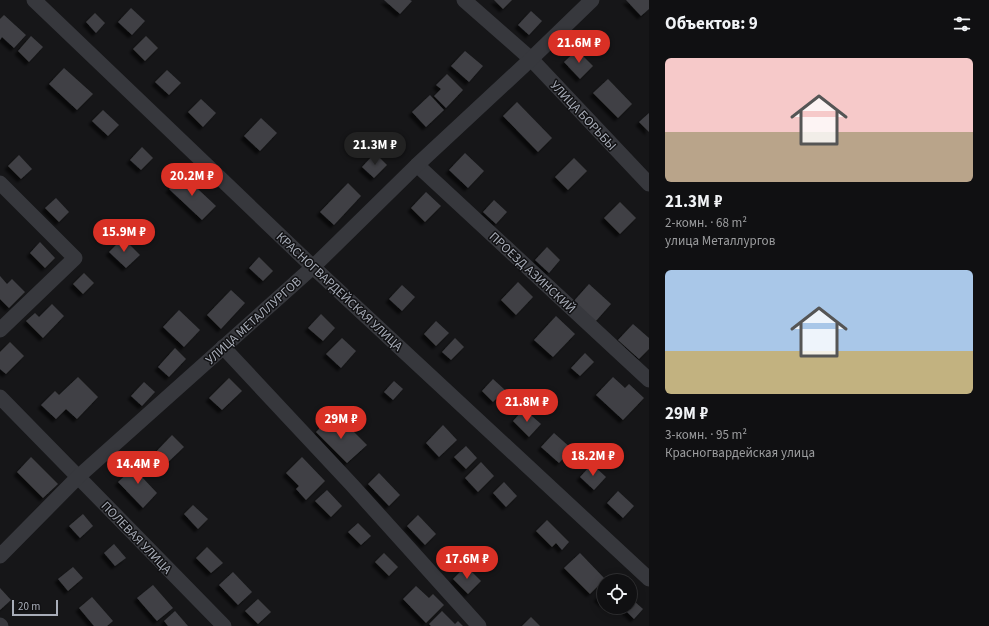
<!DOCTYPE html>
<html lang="ru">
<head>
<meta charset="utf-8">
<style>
	:root { --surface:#101012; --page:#1e1e20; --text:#f1f3f6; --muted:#9c9d9f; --line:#303032; --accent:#d93025 }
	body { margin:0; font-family:"Source Sans 3",sans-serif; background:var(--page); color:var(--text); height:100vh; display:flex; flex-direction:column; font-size:15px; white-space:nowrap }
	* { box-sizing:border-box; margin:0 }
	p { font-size:13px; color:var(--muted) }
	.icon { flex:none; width:22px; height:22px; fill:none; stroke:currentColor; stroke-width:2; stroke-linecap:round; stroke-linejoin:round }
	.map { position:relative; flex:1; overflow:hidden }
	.drawer { display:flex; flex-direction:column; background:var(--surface); width:340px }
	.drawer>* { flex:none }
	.controls { position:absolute; left:597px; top:574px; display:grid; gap:8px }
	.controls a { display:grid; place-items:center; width:40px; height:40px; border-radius:50%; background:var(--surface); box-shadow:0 2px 10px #0003,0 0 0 1px var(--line); font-size:20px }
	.scale { position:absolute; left:12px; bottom:10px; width:46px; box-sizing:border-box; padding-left:4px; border:2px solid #a8adb8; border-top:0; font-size:11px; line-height:14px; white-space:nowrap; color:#a8adb8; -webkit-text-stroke:3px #111113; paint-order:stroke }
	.price { position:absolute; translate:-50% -34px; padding:0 9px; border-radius:14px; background:var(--accent); color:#fff; font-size:13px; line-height:26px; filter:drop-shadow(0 1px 2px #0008) }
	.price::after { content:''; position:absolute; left:50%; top:24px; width:12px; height:9px; margin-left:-6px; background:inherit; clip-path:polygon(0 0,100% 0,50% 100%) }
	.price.active { background:#222; color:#fff }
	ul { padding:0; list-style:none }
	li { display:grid; align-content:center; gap:8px; height:212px; padding:0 16px }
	li span { display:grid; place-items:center; height:124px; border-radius:6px; color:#555 }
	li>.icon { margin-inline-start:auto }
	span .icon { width:72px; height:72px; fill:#fffc; stroke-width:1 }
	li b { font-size:17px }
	h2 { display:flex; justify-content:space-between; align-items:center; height:48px; padding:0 16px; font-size:17px }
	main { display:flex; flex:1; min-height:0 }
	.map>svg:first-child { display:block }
</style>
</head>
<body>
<main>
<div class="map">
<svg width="649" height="626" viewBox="0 0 649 626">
	<defs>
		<filter id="shadow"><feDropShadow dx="-3.5" dy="3.5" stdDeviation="1" flood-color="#0009"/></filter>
	</defs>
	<rect width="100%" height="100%" fill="#161618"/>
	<g fill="#404145" filter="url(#shadow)">
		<path d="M384 0H410L412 1 400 14Z"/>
		<path d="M494 0H512L503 9Z"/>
		<path d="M626 0H649V9L641 16Z"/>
		<path d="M131 8 145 21 132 35 118 22Z"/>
		<path d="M531 11 542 21 529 35 518 25Z"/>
		<path d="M95 13 105 23 96 33 86 22Z"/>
		<path d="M4 15 26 35 14 48 2 37 0 40V19Z"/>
		<path d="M31 36 43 47 29 62 18 51Z"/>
		<path d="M146 36 158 48 145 61 133 49Z"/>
		<path d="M577 50 593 66 580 79 564 62Z"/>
		<path d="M465 51 483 66 469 82 451 66Z"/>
		<path d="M64 68 93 94 77 110 49 84Z"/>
		<path d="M167 70 181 83 169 95 155 82Z"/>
		<path d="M447 74 463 90 446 108 434 96 441 89 436 85Z"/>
		<path d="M608 79 632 104 618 118 593 93Z"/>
		<path d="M430 95 444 110 426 127 412 112Z"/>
		<path d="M201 99 216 113 203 127 188 112Z"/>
		<path d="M517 102 552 138 538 152 503 116Z"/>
		<path d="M103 110 119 125 108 136 92 121Z"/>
		<path d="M649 113V132L639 122Z"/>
		<path d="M261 118 277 133 260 151 244 136Z"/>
		<path d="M142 147 153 158 141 170 130 160Z"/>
		<path d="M375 153 387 165 374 178 362 167Z"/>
		<path d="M465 153 484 171 468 188 449 170Z"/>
		<path d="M19 155 32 169 21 179 8 166Z"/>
		<path d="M574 158 587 171 568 190 555 177Z"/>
		<path d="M182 174 216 206 202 220 169 189Z"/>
		<path d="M348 183 361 196 334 225 320 212Z"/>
		<path d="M426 192 441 206 425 222 411 208Z"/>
		<path d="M56 198 69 212 59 222 45 208Z"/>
		<path d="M494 200 507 212 496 224 483 212Z"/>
		<path d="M620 202 636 218 620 234 604 218Z"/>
		<path d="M123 238 140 255 126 268 109 252Z"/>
		<path d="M40 242 55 258 45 268 30 253Z"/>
		<path d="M547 247 560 260 549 273 535 260Z"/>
		<path d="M259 257 273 271 263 281 249 268Z"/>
		<path d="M84 273 94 283 83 294 73 284Z"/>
		<path d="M0 276 7 284 12 279 25 292 9 308 0 299Z"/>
		<path d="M518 282 533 297 516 315 501 300Z"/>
		<path d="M589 284 611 304 595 322 573 302Z"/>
		<path d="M402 285 415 297 402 311 389 299Z"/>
		<path d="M231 290 245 303 221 329 207 315Z"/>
		<path d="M52 304 64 316 43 338 26 321 35 313 39 317Z"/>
		<path d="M179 310 200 330 184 347 163 327Z"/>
		<path d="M321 314 335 328 323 341 308 328Z"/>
		<path d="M556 316 575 334 553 357 534 340Z"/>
		<path d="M436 321 449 333 436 346 424 334Z"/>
		<path d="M633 324 649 338V349L639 359 618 340Z"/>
		<path d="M342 338 356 351 341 368 326 354Z"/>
		<path d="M455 338 464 347 451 360 442 352Z"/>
		<path d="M10 342 24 356 6 374 0 369V352Z"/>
		<path d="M175 348 186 359 169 377 158 367Z"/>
		<path d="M585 353 594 362 580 376 571 368Z"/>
		<path d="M78 377 98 397 77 419 66 409 56 419 41 405 55 391 59 395Z"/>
		<path d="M613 377 625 388 629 384 644 398 623 420 596 395Z"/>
		<path d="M229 378 242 391 222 410 209 398Z"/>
		<path d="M493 379 505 390 493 402 482 391Z"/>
		<path d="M394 381 403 389 393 400 384 392Z"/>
		<path d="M144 382 155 392 142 406 131 396Z"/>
		<path d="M524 409 541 424 529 437 513 421Z"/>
		<path d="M332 416 348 432 351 429 367 445 347 463 316 432Z"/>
		<path d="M443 425 457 440 439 457 426 443Z"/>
		<path d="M554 433 572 449 559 463 541 447Z"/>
		<path d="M172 435 184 447 164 466 153 455Z"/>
		<path d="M466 446 477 458 466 469 454 457Z"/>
		<path d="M31 457 58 484 43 498 17 472Z"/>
		<path d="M302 457 325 481 306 500 296 489 299 486 286 473Z"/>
		<path d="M142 460 150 468 141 476 157 493 143 508 118 482Z"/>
		<path d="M481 462 494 476 478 492 465 478Z"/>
		<path d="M592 464 606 477 594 490 580 477Z"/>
		<path d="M379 473 400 495 389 506 368 484Z"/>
		<path d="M504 482 517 496 506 507 493 493Z"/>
		<path d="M327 490 342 506 331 517 315 501Z"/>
		<path d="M618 491 634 506 623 518 607 503Z"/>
		<path d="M193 505 208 519 198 529 184 514Z"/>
		<path d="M83 514 93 526 80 538 69 526Z"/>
		<path d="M418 515 436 534 425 545 407 526Z"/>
		<path d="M547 520 569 542 562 550 556 543 552 547 536 531Z"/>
		<path d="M358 523 371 536 361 545 348 532Z"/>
		<path d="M114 544 126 558 115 566 104 553Z"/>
		<path d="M207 547 223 563 211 573 196 558Z"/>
		<path d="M384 553 398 567 389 576 375 562Z"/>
		<path d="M580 553 605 579 590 594 564 568Z"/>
		<path d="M466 566 481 581 468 594 453 579Z"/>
		<path d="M73 567 83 578 68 591 58 579Z"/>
		<path d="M233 572 252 592 238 605 219 585Z"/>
		<path d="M153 585 173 608 157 621 137 598Z"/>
		<path d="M416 586 429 598 433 594 444 605 426 623 403 599Z"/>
		<path d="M0 588 11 600 0 610Z"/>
		<path d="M604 591V604L597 598Z"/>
		<path d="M92 597 113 621 107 626H94L79 608Z"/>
		<path d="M258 599 271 612 258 624 245 611Z"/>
		<path d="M634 601 643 609 634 619 625 610 628 607H630V605Z"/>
		<path d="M175 611 188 626H168L164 621Z"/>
		<path d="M442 611 455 624 458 621 463 626H431L429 624Z"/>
		<path d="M531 617 540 626H522Z"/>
	</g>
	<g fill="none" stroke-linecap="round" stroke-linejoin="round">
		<g stroke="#37383d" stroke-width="15">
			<path d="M34 0 313 267 649 579"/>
			<path d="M464 0 531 59 649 184"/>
			<path d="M417 165 649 380"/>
			<path d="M0 183 75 258 0 330"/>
			<path d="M223 347 352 485 479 626"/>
			<path d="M0 397 224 626"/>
			<path d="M0 556 78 477 313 267 417 165 531 59 592 0"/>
			<path d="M0 625 1 626"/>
		</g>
	</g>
	<g text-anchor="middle" stroke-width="3" stroke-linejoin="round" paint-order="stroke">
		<g font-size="13" fill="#a8adb8" stroke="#111113">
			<text transform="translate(584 115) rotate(47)" y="5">УЛИЦА БОРЬБЫ</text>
			<text transform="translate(533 272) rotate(43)" y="5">ПРОЕЗД АЗИНСКИЙ</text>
			<text transform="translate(340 291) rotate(43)" y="5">КРАСНОГВАРДЕЙСКАЯ УЛИЦА</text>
			<text transform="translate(253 320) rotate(-42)" y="5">УЛИЦА МЕТАЛЛУРГОВ</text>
			<text transform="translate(137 537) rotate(46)" y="5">ПОЛЕВАЯ УЛИЦА</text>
		</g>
	</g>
</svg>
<div class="controls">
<a><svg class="icon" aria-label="locate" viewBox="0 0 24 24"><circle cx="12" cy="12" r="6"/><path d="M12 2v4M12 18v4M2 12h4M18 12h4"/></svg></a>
</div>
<div class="scale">20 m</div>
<b class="price" style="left:579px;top:64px">21.6M ₽</b>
<b class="price active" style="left:375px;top:166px">21.3M ₽</b>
<b class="price" style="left:192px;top:197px">20.2M ₽</b>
<b class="price" style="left:124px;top:253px">15.9M ₽</b>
<b class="price" style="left:527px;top:423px">21.8M ₽</b>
<b class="price" style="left:341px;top:440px">29M ₽</b>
<b class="price" style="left:593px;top:477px">18.2M ₽</b>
<b class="price" style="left:138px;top:485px">14.4M ₽</b>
<b class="price" style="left:467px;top:580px">17.6M ₽</b>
</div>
<section class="drawer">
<h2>Объектов: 9<svg class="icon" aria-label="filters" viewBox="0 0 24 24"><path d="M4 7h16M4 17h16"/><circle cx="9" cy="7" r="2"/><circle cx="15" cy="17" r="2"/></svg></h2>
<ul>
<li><span style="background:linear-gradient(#f6c9c9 60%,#b9a48a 0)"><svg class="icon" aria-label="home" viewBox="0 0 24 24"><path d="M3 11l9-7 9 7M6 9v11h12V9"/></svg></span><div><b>21.3M ₽</b><p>2-комн. · 68 m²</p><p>улица Металлургов</p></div></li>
<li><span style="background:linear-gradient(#a9c7e8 65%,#c2b280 0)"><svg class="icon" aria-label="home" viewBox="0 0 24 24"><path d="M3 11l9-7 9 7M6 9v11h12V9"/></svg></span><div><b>29M ₽</b><p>3-комн. · 95 m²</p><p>Красногвардейская улица</p></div></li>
</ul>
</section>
</main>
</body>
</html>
